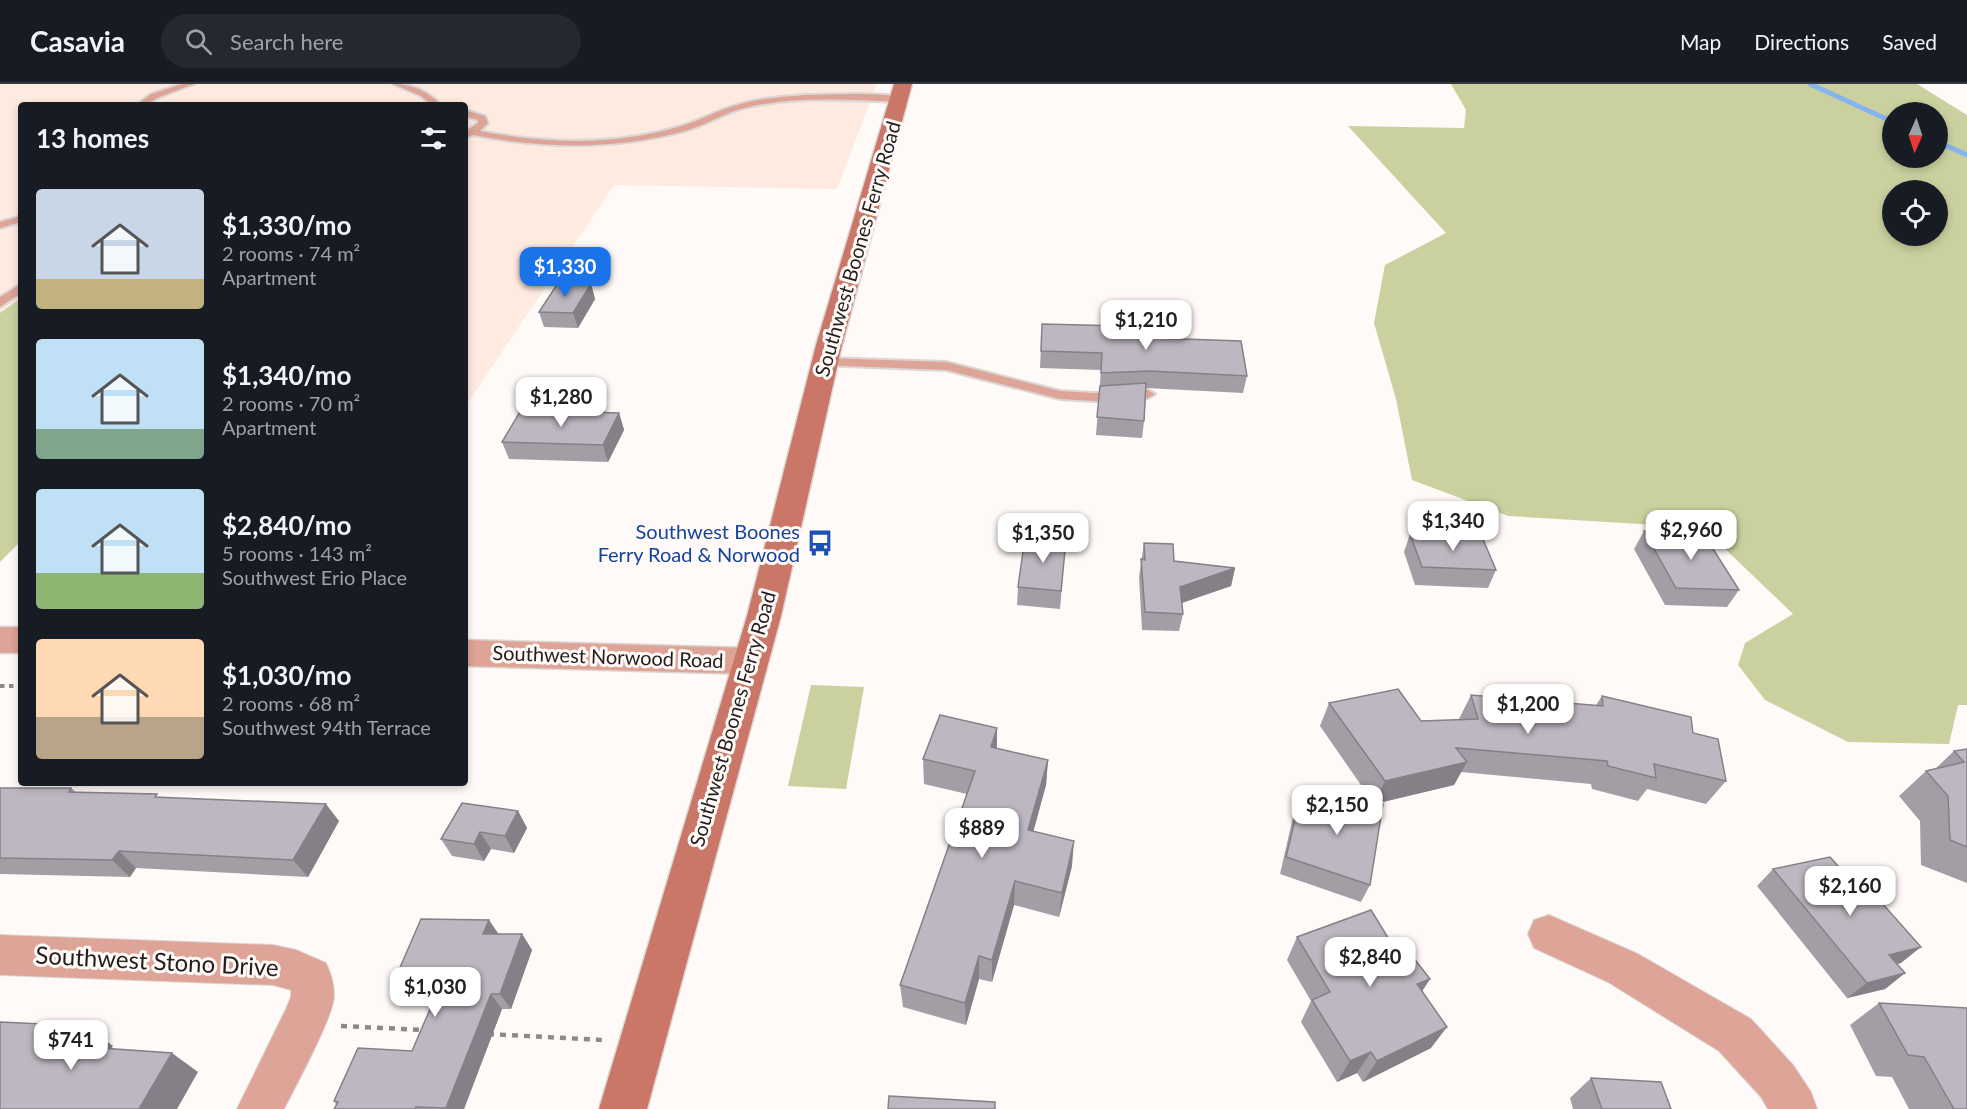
<!DOCTYPE html>
<html lang="en">
<head>
<meta charset="utf-8">
<style>
	:root { --surface:#171b24; --page:#242831; --text:#f1f3f6; --muted:#9ea1a6; --line:#363941; --accent:#1a73e8 }
	body { margin:0; font-family:Lato,sans-serif; background:var(--page); color:var(--text); height:100vh; display:flex; flex-direction:column; font-size:22px; white-space:nowrap }
	* { box-sizing:border-box; margin:0 }
	p { font-size:20px; color:var(--muted) }
	.icon { flex:none; width:33px; height:33px; fill:none; stroke:currentColor; stroke-width:2; stroke-linecap:round; stroke-linejoin:round }
	.map { position:relative; flex:1; overflow:hidden }
	.side { position:absolute; left:18px; top:18px; width:450px; height:684px; display:flex; flex-direction:column; background:var(--surface); border-radius:6px; box-shadow:0 3px 9px #0003 }
	.side>* { flex:none }
	.needle { width:39px; rotate:183deg }
	.controls { position:absolute; left:1882px; top:18px; display:grid; gap:12px }
	.controls a { display:grid; place-items:center; width:66px; height:66px; border-radius:50%; background:var(--surface); box-shadow:0 3px 9px #0003; font-size:30px }
	.price { position:absolute; translate:-50% -51px; padding:0 14px; border-radius:12px; background:#fff; color:#222; font-size:20px; line-height:39px; filter:drop-shadow(0 2px 3px #0008) }
	.price::after { content:''; position:absolute; left:50%; top:36px; width:18px; height:14px; margin-left:-9px; background:inherit; clip-path:polygon(0 0,100% 0,50% 100%) }
	.price.active { background:var(--accent); color:#fff }
	ul { padding:0; list-style:none }
	li { display:flex; align-items:center; gap:18px; height:150px; padding:0 18px }
	li span { display:grid; place-items:center; flex:none; width:168px; height:120px; border-radius:6px; color:#555 }
	li>.icon { margin-inline-start:auto }
	span .icon { width:72px; height:72px; fill:#fffc; stroke-width:1 }
	li b { font-size:26px }
	h2 { display:flex; justify-content:space-between; align-items:center; height:72px; padding:0 18px; font-size:26px }
	header { display:flex; align-items:center; gap:36px; box-sizing:border-box; height:84px; padding:0 30px; background:var(--surface); border-bottom:2px solid var(--line) }
	header strong { font-size:28px }
	nav { display:flex; gap:33px; margin-inline-start:auto; font-size:21px }
	.search { width:420px; height:54px; background:var(--page); display:flex; align-items:center; gap:15px; box-sizing:border-box; padding:0 21px; border-radius:33px; color:var(--muted); font-size:22px }
	.map>svg:first-child { display:block }
</style>
</head>
<body>
<header>
<strong>Casavia</strong>
<div class="search"><svg class="icon" aria-label="search" viewBox="0 0 24 24"><circle cx="10" cy="10" r="6"/><path d="M15 15l6 6"/></svg>Search here</div>
<nav><a>Map</a><a>Directions</a><a>Saved</a></nav>
</header>
<div class="map">
<svg width="1967" height="1025" viewBox="0 0 1967 1025">
	<rect width="100%" height="100%" fill="#fffaf7"/>
	<path fill="#ffeae0" d="M0 0H877L837 105 614 101 465 323V21H21V453L0 474Z"/>
	<g fill="#cad19f" fill-rule="evenodd">
		<path d="M1451 0H1917L1967 31V621H1958L1949 660 1848 658 1765 616 1738 581 1745 559 1793 530 1720 460 1657 441 1508 432 1412 396 1396 315 1374 239 1385 181 1446 149 1348 42 1464 44 1466 26ZM1893 28H1938V74H1893ZM1893 106H1938V152H1893Z"/>
		<path d="M21 214V457L0 478V229Z"/>
		<path d="M811 601 864 603 846 705 788 702Z"/>
	</g>
	<g fill="none" stroke-linecap="round" stroke-linejoin="round">
		<g stroke="#87b3ee" stroke-width="5">
			<path d="M1810 0 1893 38"/>
			<path d="M1938 58 1967 71"/>
		</g>
		<g stroke="#dcd7d4" stroke-width="4">
			<g id="service">
				<path d="M182 0H194L157 14 146 21H136L151 10Z"/>
				<path d="M393 0C412 0 428 7 441 21H432L421 12Z"/>
				<path d="M805 11C823 11 892 7 903 15L899 18C850 16 798 12 749 23 727 27 707 41 685 47 614 66 545 65 473 51L465 54V48L478 39V36L465 32V26L485 32 488 39 480 47C547 60 615 62 681 42 700 37 717 26 737 21 759 14 782 13 805 11Z"/>
				<path d="M21 132V138L0 144V138Z"/>
				<path d="M21 200V209L0 223V213Z"/>
				<path d="M825 274 946 278 1060 307 1094 309 1148 306 1155 310 1148 314 1094 317 1060 315 946 286 820 281 819 278Z"/>
			</g>
		</g>
		<g stroke="#dcd7d4" stroke-width="2">
			<g id="minor">
				<path d="M1549 831 1638 870 1751 935 1793 981 1811 1008 1817 1025H1768L1761 1013 1719 967 1608 898 1534 864 1528 850 1534 836Z"/>
				<path d="M0 851 273 861 296 866 326 879C331 890 334 899 334 911 335 930 295 1003 284 1025H237L286 925 291 913V906L273 901 0 891Z"/>
			</g>
		</g>
		<g stroke="#dcd7d4" stroke-width="3">
			<g id="tertiary">
				<rect x="0" y="543" width="21" height="26"/>
				<path d="M465 556 751 564 763 568 769 577 763 586 751 590 465 582Z"/>
			</g>
		</g>
		<g stroke="#dcd7d4" stroke-width="3">
			<path id="secondary" d="M894 0H912L842 261 781 532 647 1025H599L747 532 816 261Z"/>
		</g>
		<path stroke="#8e8986" stroke-width="4" stroke-dasharray="4.5 4.5" stroke-linecap="butt" d="M0 602H21"/>
		<g stroke="#8e8986" stroke-width="4.5" stroke-dasharray="6 6" stroke-linecap="butt">
			<path d="M341 942 424 946"/>
			<path d="M488 950 603 956"/>
		</g>
		<use href="#service" fill="#dda497" fill-rule="evenodd"/>
		<use href="#minor" fill="#dda497" fill-rule="evenodd"/>
		<use href="#tertiary" fill="#dda497" fill-rule="evenodd"/>
		<use href="#secondary" fill="#ca7767" fill-rule="evenodd"/>
	</g>
	<g fill="#a39da6">
		<path d="M591 200 595 215 578 244 544 243 539 228Z"/>
		<path d="M1042 240 1154 254 1247 292 1243 309 1146 304 1144 337 1142 354 1096 351 1101 286 1040 284Z"/>
		<path d="M619 329 624 346 608 378 509 375 502 358Z"/>
		<path d="M1644 447 1739 506 1727 523 1665 521 1634 465Z"/>
		<path d="M1410 450 1496 486 1488 504 1415 501 1404 468Z"/>
		<path d="M1066 456 1060 525 1017 521 1018 503Z"/>
		<path d="M1144 459 1174 477 1235 484 1231 502 1181 519 1183 530 1179 547 1142 546 1139 493Z"/>
		<path d="M1471 611 1596 621 1602 612 1693 649 1726 697 1706 720 1647 705 1638 717 1592 705 1591 700 1461 688 1454 701 1379 719 1370 801 1361 818 1280 790 1295 724 1302 707 1346 721 1351 710 1372 717 1320 642 1329 619 1421 637 1459 636V635Z"/>
		<path d="M997 644V664L1048 676 1046 701 1033 747 1072 782 1059 833 1014 821 992 898 979 895 966 941 903 923 900 901 967 710 924 700 923 675Z"/>
		<path d="M1967 665V799L1921 781 1920 737 1899 712 1926 687 1935 685 1954 667Z"/>
		<path d="M0 704H71L76 708 161 713 339 737 308 793 136 784 130 793 0 790Z"/>
		<path d="M518 727 527 744 514 769 491 765 484 777 452 772 441 755Z"/>
		<path d="M1773 785 1901 879 1897 880 1905 889 1885 905 1847 914 1757 802Z"/>
		<path d="M499 850H522L532 866 511 925H502L464 1025H334L336 1020 334 1017 412 967 435 913 434 912 408 911 395 895Z"/>
		<path d="M1297 853 1393 862 1430 895 1422 907 1431 964 1363 998 1357 989 1337 998 1301 938 1311 917 1287 876Z"/>
		<path d="M1879 919 1967 924V1025H1909L1892 993 1876 992 1850 941Z"/>
		<path d="M1591 994 1671 1025H1573L1570 1014Z"/>
	</g>
	<g fill="#858087">
		<path d="M591 200 595 215 578 244 573 229Z"/>
		<path d="M619 329 624 346 608 378 603 361Z"/>
		<path d="M1235 484 1231 502 1176 521 1180 503Z"/>
		<path d="M997 644V669L991 663Z"/>
		<path d="M1048 676 1046 701 1027 771 1028 746Z"/>
		<path d="M1467 678 1454 701 1374 720 1385 697Z"/>
		<path d="M326 720 339 737 308 793 293 776Z"/>
		<path d="M518 727 527 744 514 769 505 752Z"/>
		<path d="M480 748 491 765 484 777 474 760Z"/>
		<path d="M1074 757 1072 782 1059 833 1062 809Z"/>
		<path d="M119 767 136 784 130 793 112 776Z"/>
		<path d="M1015 797 1014 821 992 898V876Z"/>
		<path d="M489 836 500 852 483 850Z"/>
		<path d="M522 850 532 866 511 925 500 910Z"/>
		<path d="M1921 863 1901 879 1869 886 1889 871Z"/>
		<path d="M979 872V895L966 941 965 919Z"/>
		<path d="M1905 889 1885 905 1847 914 1867 899Z"/>
		<path d="M1430 895 1415 918 1417 900Z"/>
		<path d="M491 910 502 925 464 1025H446Z"/>
		<path d="M85 942 113 962 101 982 72 962Z"/>
		<path d="M1447 943 1431 964 1363 998 1377 977Z"/>
		<path d="M1371 968 1357 989 1337 998 1350 977Z"/>
		<path d="M172 969 198 988 177 1025H139Z"/>
	</g>
	<g fill="#beb7c1" stroke="#858087" stroke-width="1.5">
		<path d="M558 199 591 200 573 229 539 228Z"/>
		<path d="M1042 240 1121 242V250L1153 251 1154 254 1241 257 1247 292 1150 287 1101 289 1102 269 1041 267Z"/>
		<path d="M1146 299 1144 337 1097 333 1100 302Z"/>
		<path d="M521 326 619 329 603 361 502 358Z"/>
		<path d="M1644 447 1703 449 1739 506 1676 504Z"/>
		<path d="M1410 450 1482 453 1496 486 1422 483Z"/>
		<path d="M1025 453 1066 456 1061 507 1018 503Z"/>
		<path d="M1144 459 1173 460 1174 477 1235 484 1180 503 1183 530 1145 528 1141 475 1145 476Z"/>
		<path d="M1398 605 1421 637 1478 635 1471 611 1603 622 1602 612 1691 633 1693 649 1718 655 1726 697 1654 680 1656 694 1608 682 1607 677 1456 664 1467 678 1385 697 1329 619Z"/>
		<path d="M940 631 997 644 991 663 1048 676 1028 746 1074 757 1062 809 1015 797 992 876 979 872 965 919 900 901 975 687 923 675Z"/>
		<path d="M1967 665V763L1950 756 1948 712 1926 687 1964 678 1954 667Z"/>
		<path d="M0 704H71L69 708 157 710 155 713 326 720 293 776 119 767 112 776 0 774Z"/>
		<path d="M1302 707 1349 722 1351 710 1383 720 1370 801 1286 773Z"/>
		<path d="M462 719 518 727 505 752 480 748 474 760 441 755Z"/>
		<path d="M1830 773 1849 794 1858 792 1921 863 1889 871 1905 889 1867 899 1773 785Z"/>
		<path d="M1371 826 1393 862 1402 859 1430 895 1417 900 1447 943 1377 977 1371 968 1350 977 1312 916 1330 908 1297 853Z"/>
		<path d="M421 835 489 836 483 850H522L500 910H491L446 1024 416 1023 415 1025H334L338 1018 334 1017 358 964 412 967 437 909H431L435 897 395 895Z"/>
		<path d="M1879 919 1967 924V1025H1954L1924 973 1908 971Z"/>
		<path d="M0 938 85 942 72 962 172 969 139 1025H0Z"/>
		<path d="M1591 994 1661 998 1671 1025H1602Z"/>
		<path d="M889 1012 995 1018V1025H888Z"/>
	</g>
	<defs>
		<g id="bus-bare" transform="scale(2.07)"><path d="M-5-6H5V4H4V6H2V4H-2V6H-4V4H-5ZM-3.5-4V0h7V-4ZM-3.5 1.2v1.5H-2V1.2ZM2 1.2v1.5H3.5V1.2Z" fill="#1a4fb4" stroke="#fffaf7" stroke-width="2.5" paint-order="stroke"/></g>
	</defs>
	<g fill-rule="evenodd">
		<use href="#bus-bare" x="820" y="459"/>
	</g>
	<g text-anchor="middle" stroke-width="6" stroke-linejoin="round" paint-order="stroke">
		<g font-size="20" fill="#231e1c" stroke="#fffaf7">
			<text transform="translate(858 165) rotate(-74)" y="7">Southwest Boones Ferry Road</text>
			<text transform="translate(608 573) rotate(2)" y="7">Southwest Norwood Road</text>
			<text transform="translate(733 635) rotate(-74)" y="7">Southwest Boones Ferry Road</text>
		</g>
		<g font-size="20" fill="#164399" stroke="#fffaf7" text-anchor="end">
			<text x="800" y="455">Southwest Boones<tspan x="800" dy="23">Ferry Road &amp; Norwood</tspan></text>
		</g>
		<g font-size="24" fill="#231e1c" stroke="#fffaf7">
			<text transform="translate(157 878) rotate(3)" y="8">Southwest Stono Drive</text>
		</g>
	</g>
</svg>
<div class="controls">
<a><svg class="needle" viewBox="-14 -14 28 28"><path d="M0-13l5 13h-10z" fill="#e53935"/><path d="M0 13l5-13h-10z" fill="#9ea1a6"/></svg></a>
<a><svg class="icon" aria-label="locate" viewBox="0 0 24 24"><circle cx="12" cy="12" r="6"/><path d="M12 2v4M12 18v4M2 12h4M18 12h4"/></svg></a>
</div>
<b class="price active" style="left:565px;top:214px">$1,330</b>
<b class="price" style="left:1146px;top:267px">$1,210</b>
<b class="price" style="left:561px;top:344px">$1,280</b>
<b class="price" style="left:1453px;top:468px">$1,340</b>
<b class="price" style="left:1691px;top:477px">$2,960</b>
<b class="price" style="left:1043px;top:480px">$1,350</b>
<b class="price" style="left:1528px;top:651px">$1,200</b>
<b class="price" style="left:1337px;top:752px">$2,150</b>
<b class="price" style="left:982px;top:775px">$889</b>
<b class="price" style="left:1850px;top:833px">$2,160</b>
<b class="price" style="left:1370px;top:904px">$2,840</b>
<b class="price" style="left:435px;top:934px">$1,030</b>
<b class="price" style="left:71px;top:987px">$741</b>
<section class="side">
<h2>13 homes<svg class="icon" aria-label="filters" viewBox="0 0 24 24"><path d="M4 7h16M4 17h16"/><circle cx="9" cy="7" r="2"/><circle cx="15" cy="17" r="2"/></svg></h2>
<ul>
<li><span style="background:linear-gradient(#c9d6e8 75%,#c2b280 0)"><svg class="icon" aria-label="home" viewBox="0 0 24 24"><path d="M3 11l9-7 9 7M6 9v11h12V9"/></svg></span><div><b>$1,330/mo</b><p>2 rooms · 74 m²</p><p>Apartment</p></div></li>
<li><span style="background:linear-gradient(#bfe0f5 75%,#7fa58c 0)"><svg class="icon" aria-label="home" viewBox="0 0 24 24"><path d="M3 11l9-7 9 7M6 9v11h12V9"/></svg></span><div><b>$1,340/mo</b><p>2 rooms · 70 m²</p><p>Apartment</p></div></li>
<li><span style="background:linear-gradient(#bfe0f5 70%,#8fb573 0)"><svg class="icon" aria-label="home" viewBox="0 0 24 24"><path d="M3 11l9-7 9 7M6 9v11h12V9"/></svg></span><div><b>$2,840/mo</b><p>5 rooms · 143 m²</p><p>Southwest Erio Place</p></div></li>
<li><span style="background:linear-gradient(#ffd9b3 65%,#b9a48a 0)"><svg class="icon" aria-label="home" viewBox="0 0 24 24"><path d="M3 11l9-7 9 7M6 9v11h12V9"/></svg></span><div><b>$1,030/mo</b><p>2 rooms · 68 m²</p><p>Southwest 94th Terrace</p></div></li>
</ul>
</section>
</div>
</body>
</html>
